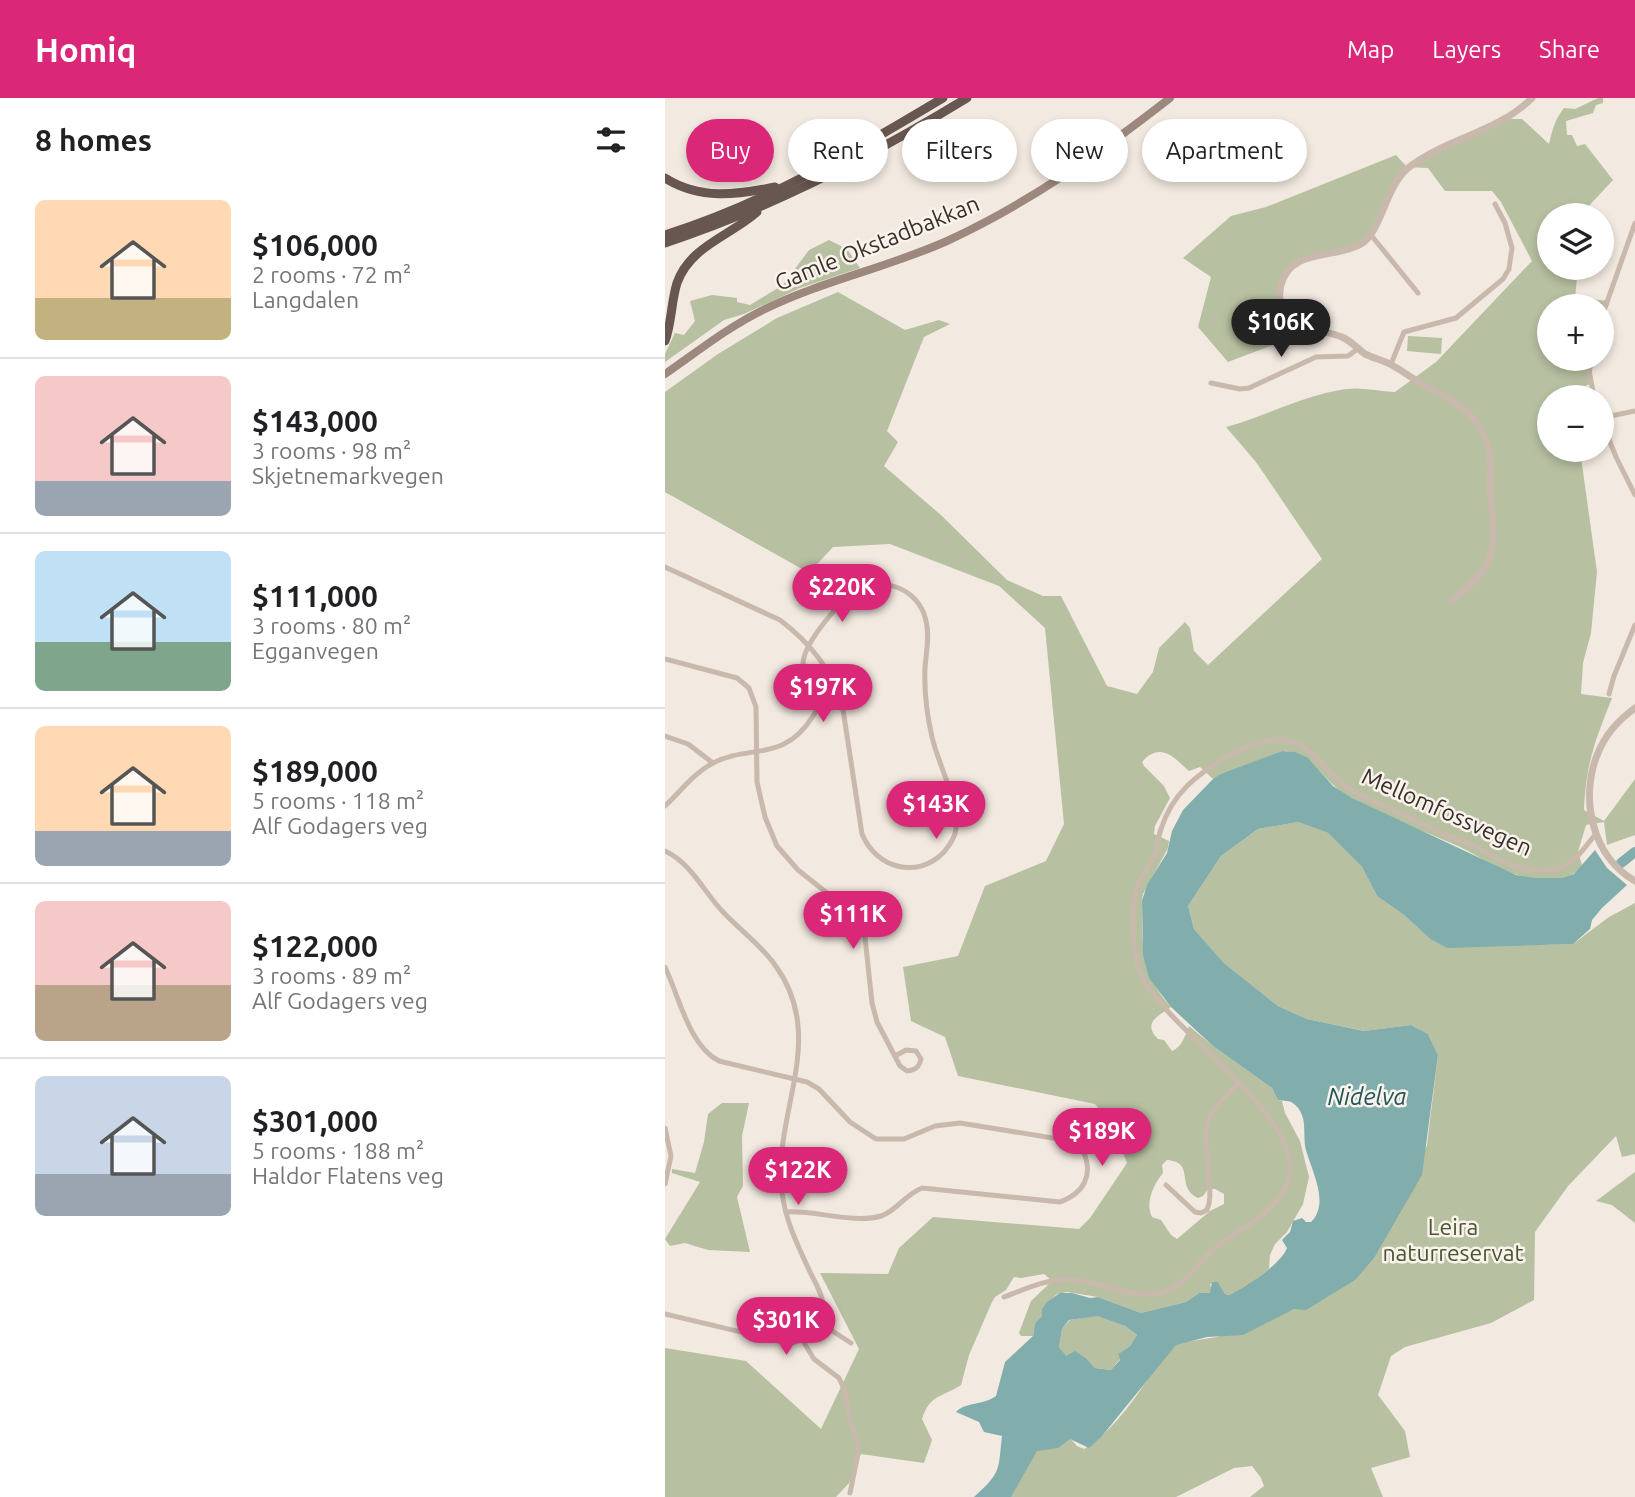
<!DOCTYPE html>
<html lang="en">
<head>
<meta charset="utf-8">
<style>
	:root { --surface:#fff; --page:#f6f6f6; --text:#202124; --muted:#757577; --line:#e0e0e0; --accent:#db2777 }
	body { margin:0; font-family:Ubuntu,sans-serif; background:var(--page); color:var(--text); height:100vh; display:flex; flex-direction:column; font-size:26px; white-space:nowrap }
	* { box-sizing:border-box; margin:0 }
	p { font-size:23px; color:var(--muted) }
	.icon { flex:none; width:38px; height:38px; fill:none; stroke:currentColor; stroke-width:2; stroke-linecap:round; stroke-linejoin:round }
	.map { position:relative; flex:1; overflow:hidden }
	.drawer { display:flex; flex-direction:column; background:var(--surface); width:665px }
	.drawer>* { flex:none }
	.hud { position:absolute; left:21px; top:21px; width:665px; height:63px; display:flex; gap:14px }
	.controls { position:absolute; left:872px; top:105px; display:grid; gap:14px }
	.controls a { display:grid; place-items:center; width:77px; height:77px; border-radius:50%; background:var(--surface); box-shadow:0 4px 10px #0003; font-size:35px }
	.price { position:absolute; translate:-50% -60px; padding:0 16px; border-radius:24px; background:var(--accent); color:#fff; font-size:23px; line-height:46px; filter:drop-shadow(0 2px 4px #0008) }
	.price::after { content:''; position:absolute; left:50%; top:42px; width:21px; height:16px; margin-left:-10px; background:inherit; clip-path:polygon(0 0,100% 0,50% 100%) }
	.price.selected { background:#222; color:#fff }
	ul { padding:0; list-style:none }
	li { display:flex; align-items:center; gap:21px; height:175px; padding:0 35px }
	li+li { border-top:2px solid var(--line) }
	li span { display:grid; place-items:center; flex:none; width:196px; height:140px; border-radius:10px; color:#555 }
	li>.icon { margin-inline-start:auto }
	span .icon { width:84px; height:84px; fill:#fffc; stroke-width:1 }
	li b { font-size:30px }
	h2 { display:flex; justify-content:space-between; align-items:center; height:84px; padding:0 35px; font-size:30px }
	.chip { padding:0 24px; border-radius:32px; background:var(--surface); box-shadow:0 4px 10px #0003; font-size:24px; line-height:63px }
	.chip.selected { background:var(--accent); color:#fff }
	header { display:flex; align-items:center; gap:42px; box-sizing:border-box; height:98px; padding:0 35px; background:var(--accent); color:#fff }
	header strong { font-size:33px }
	nav { display:flex; gap:38px; margin-inline-start:auto; font-size:24px }
	main { display:flex; flex:1; min-height:0 }
	.map>svg:first-child { display:block }
</style>
</head>
<body>
<header>
<strong>Homiq</strong>
<nav><a>Map</a><a>Layers</a><a>Share</a></nav>
</header>
<main>
<section class="drawer">
<h2>8 homes<svg class="icon" aria-label="filters" viewBox="0 0 24 24"><path d="M4 7h16M4 17h16"/><circle cx="9" cy="7" r="2"/><circle cx="15" cy="17" r="2"/></svg></h2>
<ul>
<li><span style="background:linear-gradient(#ffd9b3 70%,#c2b280 0)"><svg class="icon" aria-label="home" viewBox="0 0 24 24"><path d="M3 11l9-7 9 7M6 9v11h12V9"/></svg></span><div><b>$106,000</b><p>2 rooms · 72 m²</p><p>Langdalen</p></div></li>
<li><span style="background:linear-gradient(#f6c9c9 75%,#9aa5b1 0)"><svg class="icon" aria-label="home" viewBox="0 0 24 24"><path d="M3 11l9-7 9 7M6 9v11h12V9"/></svg></span><div><b>$143,000</b><p>3 rooms · 98 m²</p><p>Skjetnemarkvegen</p></div></li>
<li><span style="background:linear-gradient(#bfe0f5 65%,#7fa58c 0)"><svg class="icon" aria-label="home" viewBox="0 0 24 24"><path d="M3 11l9-7 9 7M6 9v11h12V9"/></svg></span><div><b>$111,000</b><p>3 rooms · 80 m²</p><p>Egganvegen</p></div></li>
<li><span style="background:linear-gradient(#ffd9b3 75%,#9aa5b1 0)"><svg class="icon" aria-label="home" viewBox="0 0 24 24"><path d="M3 11l9-7 9 7M6 9v11h12V9"/></svg></span><div><b>$189,000</b><p>5 rooms · 118 m²</p><p>Alf Godagers veg</p></div></li>
<li><span style="background:linear-gradient(#f6c9c9 60%,#b9a48a 0)"><svg class="icon" aria-label="home" viewBox="0 0 24 24"><path d="M3 11l9-7 9 7M6 9v11h12V9"/></svg></span><div><b>$122,000</b><p>3 rooms · 89 m²</p><p>Alf Godagers veg</p></div></li>
<li><span style="background:linear-gradient(#c9d6e8 70%,#9aa5b1 0)"><svg class="icon" aria-label="home" viewBox="0 0 24 24"><path d="M3 11l9-7 9 7M6 9v11h12V9"/></svg></span><div><b>$301,000</b><p>5 rooms · 188 m²</p><p>Haldor Flatens veg</p></div></li>
</ul>
</section>
<div class="map">
<svg width="970" height="1399" viewBox="0 0 970 1399">
	<rect width="100%" height="100%" fill="#f2e9e0"/>
	<g fill="#b7c0a1" fill-rule="evenodd">
		<path d="M933 0H938V5L931 7 928 15 901 23 902 37H907L912 48 920 46 948 82 921 111 920 117H884V170H913L910 200 945 203 936 227V208H884V261H929L925 286 893 299H884V352H915L932 474 926 535 918 565 916 596 947 600C930 643 921 665 919 712L939 723 970 681V737L942 747 939 724 921 727 913 754 917 767C905 787 872 782 853 777 832 772 814 758 795 749 758 732 710 716 677 694 656 680 646 653 617 653L548 681 535 669 524 673C509 660 496 643 477 664L479 668 499 688 505 700 490 728 489 736 504 743 503 750 478 796 477 803C477 846 475 875 506 909 493 918 477 925 493 941L499 942 507 953C516 950 521 937 524 928L548 948 607 990 613 1002 617 1003 620 1015 635 1043 644 1079 638 1106 622 1134 610 1146 605 1157 604 1171 582 1189 564 1197 560 1196 553 1184 545 1186 547 1193 545 1195H534L521 1204 476 1215 433 1199 402 1194 392 1196 380 1207 377 1218 370 1225 368 1238H356L354 1235 366 1203 385 1185V1181L379 1176 356 1180 349 1179 341 1192 330 1199 327 1204 304 1257 296 1287C276 1300 265 1296 257 1321L267 1342 259 1365 196 1356 184 1385 171 1399H0V1250L81 1263 156 1331 194 1251 155 1175 223 1176 234 1150 268 1119 414 1131 425 1120 462 1065 448 1028 430 1006 293 978 280 939 246 923 238 869 293 858 320 788 381 763 399 726 380 530 334 488 225 446 168 449 144 475 0 394V294L53 256 112 220 173 194 240 232 274 222 285 226 259 239 222 333 233 344 219 368 277 418 342 482 378 498H396L442 588 472 596 488 574 494 550 520 524 525 530 529 553 543 567 657 461 591 364 561 329C601 318 639 297 681 291 696 289 714 293 730 294L771 264 867 163 836 104 827 93H780L763 70 742 69 708 136 690 148 627 166 614 201 621 216 644 233 563 264 533 229 546 179 518 160 566 118 601 109 731 57 742 69 844 21H857L884 46C887 33 890 21 899 10L910 11ZM502 1062C531 1064 510 1089 533 1100L538 1098 543 1091H550L559 1096V1106L545 1113 512 1141 506 1137 496 1122 487 1119C480 1105 488 1087 498 1075L497 1067Z"/>
		<path d="M164 142 182 151 195 170 135 190 79 216 59 222 0 264V256L10 235 19 237 30 223 25 203 47 197 72 200V204L85 207 118 187 144 152Z"/>
		<path d="M743 238 777 240 776 256 742 253Z"/>
		<path d="M633 724 663 735 697 769 712 798 739 817 764 840 862 847 908 846 944 819 970 805V1056L957 1059 951 1038 903 1088 870 1134 869 1202 826 1225 740 1249 726 1258 713 1297 740 1333 745 1359 706 1370 718 1399H585L599 1388 596 1380 587 1368 569 1370 511 1399H344C350 1392 348 1387 352 1379 365 1350 378 1349 405 1340L412 1348 419 1351C456 1329 482 1280 507 1246L552 1239 629 1211 755 1064 762 1047 773 957 763 936 746 927 700 933 642 921 613 908 559 865 529 831 523 808 556 758 593 731Z"/>
		<path d="M57 1005H84L77 1038 78 1088 72 1099 85 1154 43 1152 20 1145 5 1148 0 1141 35 1084 7 1075V1071L30 1075 39 1044 43 1016Z"/>
		<path d="M970 1074V1125L947 1107 931 1103Z"/>
		<path d="M433 1217 460 1228 472 1237 465 1248 453 1256 455 1261 446 1272 430 1270 422 1261 401 1259 394 1249 397 1231 405 1222Z"/>
	</g>
	<path fill="#81adad" fill-rule="evenodd" d="M617 653 630 654 643 660 668 688 687 700 851 777 870 780H897L909 776 930 752 942 770 962 787 937 810 927 822 925 831 908 846 782 850 764 840 739 817 712 798 697 769 663 735 633 724 593 731 556 758 523 808 529 831 559 865 613 908 642 921 699 933 746 927 763 936 773 957 757 1077 709 1160 690 1182 641 1212 629 1211 578 1237 542 1239 511 1247 437 1338 424 1350 405 1341 393 1350 372 1353 346 1399H309C337 1374 333 1372 337 1338L319 1334 314 1324 291 1314C300 1304 319 1307 331 1298L340 1264 368 1238 370 1225 377 1218V1211L382 1204 395 1195H407L425 1200 433 1199 476 1215 521 1204 534 1195H545L547 1184H553L560 1196 564 1197C580 1190 615 1167 622 1150L617 1142 625 1134 628 1123 637 1120 641 1124H646C665 1105 647 1074 641 1052 637 1037 644 1018 629 1006 625 1002 619 1003 613 1002L607 990 548 948 506 909 484 880 478 857 477 803 482 787 502 755 507 733 518 712 548 681 556 676ZM433 1218 460 1228 472 1237 465 1248 453 1256 455 1262 446 1272 430 1270 422 1261 410 1253 401 1258 394 1249 397 1231 404 1222Z"/>
	<g fill="none" stroke-linecap="round" stroke-linejoin="round">
		<path stroke="#81adad" stroke-width="10" d="M956 765 970 754"/>
		<g stroke="#c9b8ac" stroke-width="5">
			<path d="M706 137 753 195"/>
			<path d="M936 221 970 125"/>
			<path d="M926 261 924 272 929 299"/>
			<path d="M726 266 739 234 791 220 838 181 844 171 847 150 840 125 830 106"/>
			<path d="M546 285 575 291 584 290 651 259 683 258 694 250"/>
			<path d="M936 320 970 313"/>
			<path d="M936 321 951 359 970 397"/>
			<path d="M0 469 115 522C144 544 166 570 177 605L197 736C211 770 252 782 279 754 284 748 290 739 291 731 294 703 273 666 267 639 262 617 259 593 260 570 261 555 265 538 261 523 258 507 246 494 231 489 219 485 206 485 195 491 177 499 139 545 138 565 142 576 152 587 154 599 156 606 152 612 148 618 119 665 84 646 48 665 29 675 16 693 0 708"/>
			<path d="M0 561 72 580 84 590 91 609 92 684 100 719 112 748 133 772 190 817 200 839 207 905 212 924 235 968 242 973C251 972 254 969 256 961L251 953 241 952 230 958"/>
			<path d="M944 596 949 578 970 527"/>
			<path d="M0 638 23 646 48 665"/>
			<path d="M0 753C26 765 39 794 58 814 75 832 96 847 110 867 164 941 107 1015 117 1094 120 1122 133 1148 145 1174 150 1184 158 1197 158 1208 159 1230 142 1244 122 1245L0 1216"/>
			<path d="M0 869C14 898 24 948 54 963L142 984 154 991 185 1024 211 1041H239L270 1028 295 1025 400 1042 418 1053C429 1077 419 1095 395 1104L257 1090C239 1097 232 1113 216 1118 189 1126 150 1112 121 1114"/>
			<path d="M0 1030 6 1058 0 1086"/>
			<path d="M501 1087 530 1114 536 1115 542 1112C546 1103 545 1094 544 1084 542 1029 529 1026 574 985"/>
			<path d="M339 1199C361 1191 382 1180 406 1182 441 1183 471 1207 506 1191 526 1181 538 1157 557 1144 579 1130 607 1115 620 1091 655 1024 496 932 474 872 467 851 465 804 474 784 478 774 486 766 490 756 493 748 493 739 496 731 501 715 510 700 522 688 543 668 588 639 618 642 648 646 656 669 678 686 694 699 716 706 735 715 750 722 765 730 781 737 790 741 801 743 810 748 824 755 835 764 850 768 864 772 880 774 894 770 911 765 920 748 931 736"/>
			<path d="M155 1225 186 1245"/>
			<path d="M138 1243 149 1261 174 1280 180 1293 184 1319 194 1351 185 1395"/>
		</g>
		<g stroke="#c9b8ac" stroke-width="7">
			<path d="M787 502C827 472 833 454 826 406 822 375 833 354 812 325 798 305 772 295 752 283 743 277 734 271 725 266 717 262 708 260 700 256 693 251 687 244 679 240 661 231 641 236 625 221 615 213 613 199 616 187 625 150 671 161 696 146 717 133 720 89 743 70 781 40 832 35 867 0"/>
			<path d="M970 610C955 621 940 637 933 655 914 699 927 759 970 783"/>
		</g>
		<path stroke="#9d887e" stroke-width="8" d="M0 276C32 254 63 229 98 212 156 183 222 170 282 143 366 104 433 56 505 0"/>
		<g stroke="#685650" stroke-width="9">
			<path d="M0 80C35 102 71 97 110 89"/>
			<path d="M0 137C99 106 190 53 278 0"/>
			<path d="M0 145C106 110 207 58 302 0"/>
			<path d="M0 243C7 224 6 204 12 185 25 148 65 138 92 114"/>
		</g>
	</g>
	<g text-anchor="middle" stroke-width="5" stroke-linejoin="round" paint-order="stroke">
		<g font-size="23" fill="#382e2b" stroke="#f9f3ec">
			<text transform="translate(212 145) rotate(-22)" y="8">Gamle Okstadbakkan</text>
			<text transform="translate(782 714) rotate(24)" y="8">Mellomfossvegen</text>
		</g>
		<g font-size="23" fill="#495530" stroke="#f9f3ec">
			<text x="788" y="1137">Leira<tspan x="788" dy="26">naturreservat</tspan></text>
		</g>
		<g font-size="24" font-style="italic" fill="#235657" stroke="#f9f3ec">
			<text x="702" y="1007">Nidelva</text>
		</g>
	</g>
</svg>
<div class="controls">
<a><svg class="icon" aria-label="layers" viewBox="0 0 24 24"><path d="M12 4l9 5-9 5-9-5zM3 14l9 5 9-5"/></svg></a>
<a>+</a>
<a>−</a>
</div>
<b class="price selected" style="left:616px;top:261px">$106K</b>
<b class="price" style="left:177px;top:526px">$220K</b>
<b class="price" style="left:158px;top:626px">$197K</b>
<b class="price" style="left:271px;top:743px">$143K</b>
<b class="price" style="left:188px;top:853px">$111K</b>
<b class="price" style="left:437px;top:1070px">$189K</b>
<b class="price" style="left:133px;top:1109px">$122K</b>
<b class="price" style="left:121px;top:1259px">$301K</b>
<div class="hud">
<a class="chip selected">Buy</a>
<a class="chip">Rent</a>
<a class="chip">Filters</a>
<a class="chip">New</a>
<a class="chip">Apartment</a>
</div>
</div>
</main>
</body>
</html>
